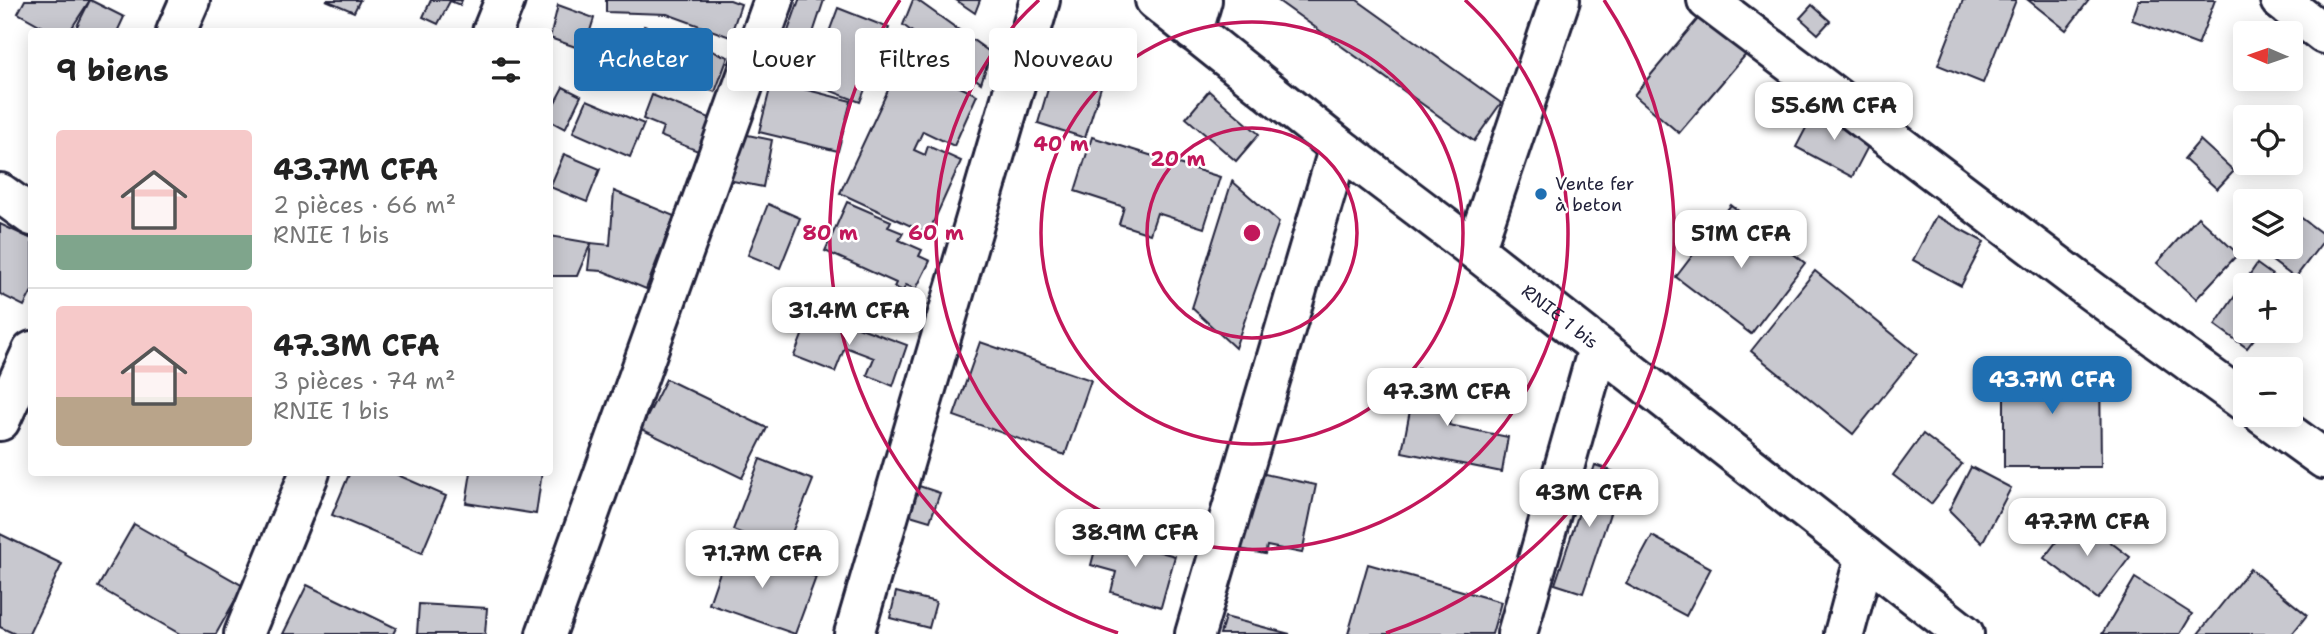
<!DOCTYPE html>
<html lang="fr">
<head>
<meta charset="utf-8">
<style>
	:root { --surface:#fff; --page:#f2f2f2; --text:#222; --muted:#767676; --line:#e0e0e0; --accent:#1f6fb2 }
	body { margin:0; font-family:"Shantell Sans",sans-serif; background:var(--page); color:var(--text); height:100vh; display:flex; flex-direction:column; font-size:26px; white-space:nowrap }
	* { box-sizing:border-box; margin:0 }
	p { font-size:23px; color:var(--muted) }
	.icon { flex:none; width:38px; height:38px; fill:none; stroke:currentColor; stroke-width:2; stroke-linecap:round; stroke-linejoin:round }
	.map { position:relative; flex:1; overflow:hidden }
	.details { position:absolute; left:28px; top:28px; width:525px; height:448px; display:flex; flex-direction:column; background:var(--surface); border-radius:7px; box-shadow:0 4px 18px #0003 }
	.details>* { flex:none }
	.banner { position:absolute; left:574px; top:28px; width:665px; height:63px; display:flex; gap:14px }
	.needle { width:46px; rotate:272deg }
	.buttons { position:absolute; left:2233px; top:21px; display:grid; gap:14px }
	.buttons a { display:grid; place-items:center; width:70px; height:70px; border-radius:7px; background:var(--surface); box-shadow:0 4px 18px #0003; font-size:35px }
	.price { position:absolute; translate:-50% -60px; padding:0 16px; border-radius:14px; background:#fff; color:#222; font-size:23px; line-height:46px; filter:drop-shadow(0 2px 4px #0008) }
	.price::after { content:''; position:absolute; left:50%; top:42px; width:21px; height:16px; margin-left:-10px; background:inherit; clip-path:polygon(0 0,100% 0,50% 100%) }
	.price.active { background:var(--accent); color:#fff }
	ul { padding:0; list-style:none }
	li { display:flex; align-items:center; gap:21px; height:175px; padding:0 28px }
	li+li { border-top:2px solid var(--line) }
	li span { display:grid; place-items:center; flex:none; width:196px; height:140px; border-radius:7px; color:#555 }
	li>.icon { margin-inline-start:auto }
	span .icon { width:84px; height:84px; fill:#fffc; stroke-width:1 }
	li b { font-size:30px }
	h2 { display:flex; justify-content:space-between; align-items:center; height:84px; padding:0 28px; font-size:30px }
	.tag { padding:0 24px; border-radius:7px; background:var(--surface); box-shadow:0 4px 18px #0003; font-size:24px; line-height:63px }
	.tag.active { background:var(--accent); color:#fff }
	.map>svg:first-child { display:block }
</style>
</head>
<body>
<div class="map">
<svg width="2324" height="634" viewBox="0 0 2324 634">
	<rect width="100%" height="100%" fill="#fff"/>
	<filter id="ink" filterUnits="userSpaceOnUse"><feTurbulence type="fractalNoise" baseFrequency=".0143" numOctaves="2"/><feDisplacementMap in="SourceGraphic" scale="14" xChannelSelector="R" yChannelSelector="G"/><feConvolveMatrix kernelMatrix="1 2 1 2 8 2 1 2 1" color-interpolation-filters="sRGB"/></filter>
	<g filter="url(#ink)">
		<g fill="#c8c8cf" stroke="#22223b" stroke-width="2">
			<path d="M25 0H90L69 32H52L18 13Z"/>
			<path d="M90 0 124 17 117 32H74Z"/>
			<path d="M326 0H360L354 12Z"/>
			<path d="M431 0H462L460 5 450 1 438 24 423 17Z"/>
			<path d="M606 0H730L741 4 730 37 667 14 606 12Z"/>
			<path d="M799 0H824L809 45 786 37Z"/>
			<path d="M913 0H917L991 53 981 83 903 25Z"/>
			<path d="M956 0H980L975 13Z"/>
			<path d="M1277 0H1357L1501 103 1474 141Z"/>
			<path d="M1963 0H2016L1983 83 1938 65Z"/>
			<path d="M2028 0H2089L2066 30Z"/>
			<path d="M2139 0H2215L2198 45 2132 20Z"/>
			<path d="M558 5 594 18 584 50 550 38Z"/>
			<path d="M1812 5 1830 21 1818 34 1800 18Z"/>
			<path d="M838 8 889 28 860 102 810 83Z"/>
			<path d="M1702 14 1748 52 1679 133 1634 95Z"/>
			<path d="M644 26 728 57 715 92 631 61Z"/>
			<path d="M785 46 809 53 800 83 776 76Z"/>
			<path d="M902 60 977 95 954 146 923 131 914 150 925 155 928 146 961 161 928 234 840 193Z"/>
			<path d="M1053 72 1101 87 1085 138 1038 123Z"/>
			<path d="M772 81 851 101 838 151 759 132Z"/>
			<path d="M563 87 581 96 565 129 550 121V104L553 106Z"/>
			<path d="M1209 91 1259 134 1236 161 1186 118Z"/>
			<path d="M652 95 710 118 698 151 660 136 663 127 643 119Z"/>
			<path d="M587 100 644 124 630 157 573 132Z"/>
			<path d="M1817 107 1873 137 1852 177 1796 147Z"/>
			<path d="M738 133 772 140 763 187 728 180Z"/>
			<path d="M1092 137 1220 177 1204 228 1157 213 1150 234 1119 224 1124 207 1075 191Z"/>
			<path d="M2200 140 2234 171 2217 189 2184 159Z"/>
			<path d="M564 154 600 169 587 202 550 187Z"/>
			<path d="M1232 181 1279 222 1235 348 1192 308Z"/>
			<path d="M614 191 674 216 646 289 603 271 588 270 591 243 610 245Z"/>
			<path d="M847 202 891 221 888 227 903 233 899 240 922 250 919 256 930 261 916 289 906 285 903 291 894 287 896 283 825 251Z"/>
			<path d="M768 204 800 218 780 268 748 255Z"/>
			<path d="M1731 205 1805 263 1751 334 1676 277Z"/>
			<path d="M2295 213 2324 235V240L2295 278 2263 254 2269 247H2291V219Z"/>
			<path d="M1936 216 1984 242 1961 286 1913 260Z"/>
			<path d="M2198 217 2238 254 2196 299 2157 263Z"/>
			<path d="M0 224 32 239V291L24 306 0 294Z"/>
			<path d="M550 236 591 243 577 276H550Z"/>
			<path d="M2257 264 2286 285H2245V331H2260L2247 348 2215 325Z"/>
			<path d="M1815 271 1917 354 1853 434 1751 351Z"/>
			<path d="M812 310 907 345 893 386 867 375 874 358 845 347 835 372 794 356Z"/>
			<path d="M980 342 1091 380 1065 455 954 416Z"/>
			<path d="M2004 365H2100L2101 467H2004Z"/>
			<path d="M1418 369 1458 377 1449 425 1508 437 1502 472 1402 452Z"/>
			<path d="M666 379 767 428 742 478 641 429Z"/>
			<path d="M1923 434 1962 464 1931 504 1893 475Z"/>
			<path d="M760 459 813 480 785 550 733 530Z"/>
			<path d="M1595 465 1623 475 1583 593 1555 584Z"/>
			<path d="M1971 467 2011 488 1982 543 1949 510Z"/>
			<path d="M1246 470 1316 485 1302 553 1267 546 1265 554 1229 547Z"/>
			<path d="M350 472H391L446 496 422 553 332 515Z"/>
			<path d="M471 472H542L536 514 466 503Z"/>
			<path d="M919 486 940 493 930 521 910 515Z"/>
			<path d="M2076 516 2130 557 2098 599 2044 558Z"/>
			<path d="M134 524 243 586 216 634H180L98 587Z"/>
			<path d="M0 534 62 564 29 634H15L0 627Z"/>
			<path d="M1099 535 1175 556 1161 607 1111 592 1116 572 1091 565Z"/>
			<path d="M1652 536 1711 568 1686 616 1626 584Z"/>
			<path d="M729 546 816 577 795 634 709 604Z"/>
			<path d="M1368 564 1501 602 1492 634H1348Z"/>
			<path d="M2250 569 2307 615 2292 634H2198Z"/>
			<path d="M2135 578 2192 614 2180 634H2102Z"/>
			<path d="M307 585 396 628 393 634H283Z"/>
			<path d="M896 592 936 602 929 628 890 618Z"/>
			<path d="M419 604 487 608 485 634H417Z"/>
			<path d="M1225 617 1290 634H1220Z"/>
		</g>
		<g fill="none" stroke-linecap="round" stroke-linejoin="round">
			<g stroke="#22223b" stroke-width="44">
				<g id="minor">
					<path d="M1707 0 2093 292 2245 402"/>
					<path d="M2280 0 2324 34"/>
					<path d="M1193 31 1202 0"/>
					<path d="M176 32 190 0"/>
					<path d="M492 32 505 0"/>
					<path d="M0 193 32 216"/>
					<path d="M1475 250 1560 0"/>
					<path d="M2263 415 2324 459"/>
					<path d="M0 421 32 351"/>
					<path d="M244 634 310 472"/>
					<path d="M546 634 774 0"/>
					<path d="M854 634 1040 0"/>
					<path d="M1195 634 1339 147"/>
					<path d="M1517 634 1598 348"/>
					<path d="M1844 634 1865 556"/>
				</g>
			</g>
			<g stroke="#22223b" stroke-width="44">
				<g id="major">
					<path id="s1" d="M1155 0 1339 147 1475 250 1964 634"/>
				</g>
			</g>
			<use href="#minor" stroke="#fff" stroke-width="38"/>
			<use href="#major" stroke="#fff" stroke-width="38"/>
		</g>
	</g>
	<g fill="none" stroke="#c2185b" stroke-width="3.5">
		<circle cx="1252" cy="233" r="105"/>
		<circle cx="1252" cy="233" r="211"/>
		<path d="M1465 0A316 316 0 1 1 1039 0"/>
		<path d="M1118 633A422 422 0 0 1 900 0M1604 0A422 422 0 0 1 1386 633"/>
	</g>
	<circle fill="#1f6fb2" stroke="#fff" stroke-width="2.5" cx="1541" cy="194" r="7"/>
	<g text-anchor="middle" stroke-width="5" stroke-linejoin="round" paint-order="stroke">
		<g font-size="18" fill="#22223b" stroke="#fff" text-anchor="start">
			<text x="1555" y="190">Vente fer<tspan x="1555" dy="21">à beton</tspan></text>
		</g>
		<g font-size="18" fill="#22223b" stroke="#fff">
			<text dy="6" stroke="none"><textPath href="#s1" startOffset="514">RNIE 1 bis</textPath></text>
		</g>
	</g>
	<circle cx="1252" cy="233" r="10" fill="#c2185b" stroke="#fff" stroke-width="3.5"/>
	<g font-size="21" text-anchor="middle" font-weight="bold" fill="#c2185b" stroke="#fff" stroke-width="5" stroke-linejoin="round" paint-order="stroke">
		<text x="1061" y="151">40 m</text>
		<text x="1178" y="166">20 m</text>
		<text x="830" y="240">80 m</text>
		<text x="936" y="240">60 m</text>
	</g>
</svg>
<div class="buttons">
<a><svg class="needle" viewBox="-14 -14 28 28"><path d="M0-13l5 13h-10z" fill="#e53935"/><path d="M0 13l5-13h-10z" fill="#767676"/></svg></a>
<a><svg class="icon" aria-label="locate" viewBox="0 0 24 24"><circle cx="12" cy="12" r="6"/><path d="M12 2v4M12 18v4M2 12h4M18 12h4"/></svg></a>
<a><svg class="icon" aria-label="layers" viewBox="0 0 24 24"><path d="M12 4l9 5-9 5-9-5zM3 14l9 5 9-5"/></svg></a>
<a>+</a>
<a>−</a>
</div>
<b class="price" style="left:1834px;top:142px">55.6M CFA</b>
<b class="price" style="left:1741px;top:270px">51M CFA</b>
<b class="price" style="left:849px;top:347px">31.4M CFA</b>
<b class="price active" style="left:2052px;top:416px">43.7M CFA</b>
<b class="price" style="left:1447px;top:428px">47.3M CFA</b>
<b class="price" style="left:1589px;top:529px">43M CFA</b>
<b class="price" style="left:2087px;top:558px">47.7M CFA</b>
<b class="price" style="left:1135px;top:569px">38.9M CFA</b>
<b class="price" style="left:762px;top:590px">71.7M CFA</b>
<div class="banner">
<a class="tag active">Acheter</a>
<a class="tag">Louer</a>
<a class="tag">Filtres</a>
<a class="tag">Nouveau</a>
</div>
<section class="details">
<h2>9 biens<svg class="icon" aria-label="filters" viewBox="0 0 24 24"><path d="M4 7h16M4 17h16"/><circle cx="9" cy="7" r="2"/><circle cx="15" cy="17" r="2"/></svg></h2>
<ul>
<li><span style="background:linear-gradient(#f6c9c9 75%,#7fa58c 0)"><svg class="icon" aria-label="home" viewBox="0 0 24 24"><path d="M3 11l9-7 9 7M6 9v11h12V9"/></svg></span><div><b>43.7M CFA</b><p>2 pièces · 66 m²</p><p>RNIE 1 bis</p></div></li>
<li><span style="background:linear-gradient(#f6c9c9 65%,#b9a48a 0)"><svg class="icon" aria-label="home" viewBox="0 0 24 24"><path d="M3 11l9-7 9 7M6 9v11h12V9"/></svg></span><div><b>47.3M CFA</b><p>3 pièces · 74 m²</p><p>RNIE 1 bis</p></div></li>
</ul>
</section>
</div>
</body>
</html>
